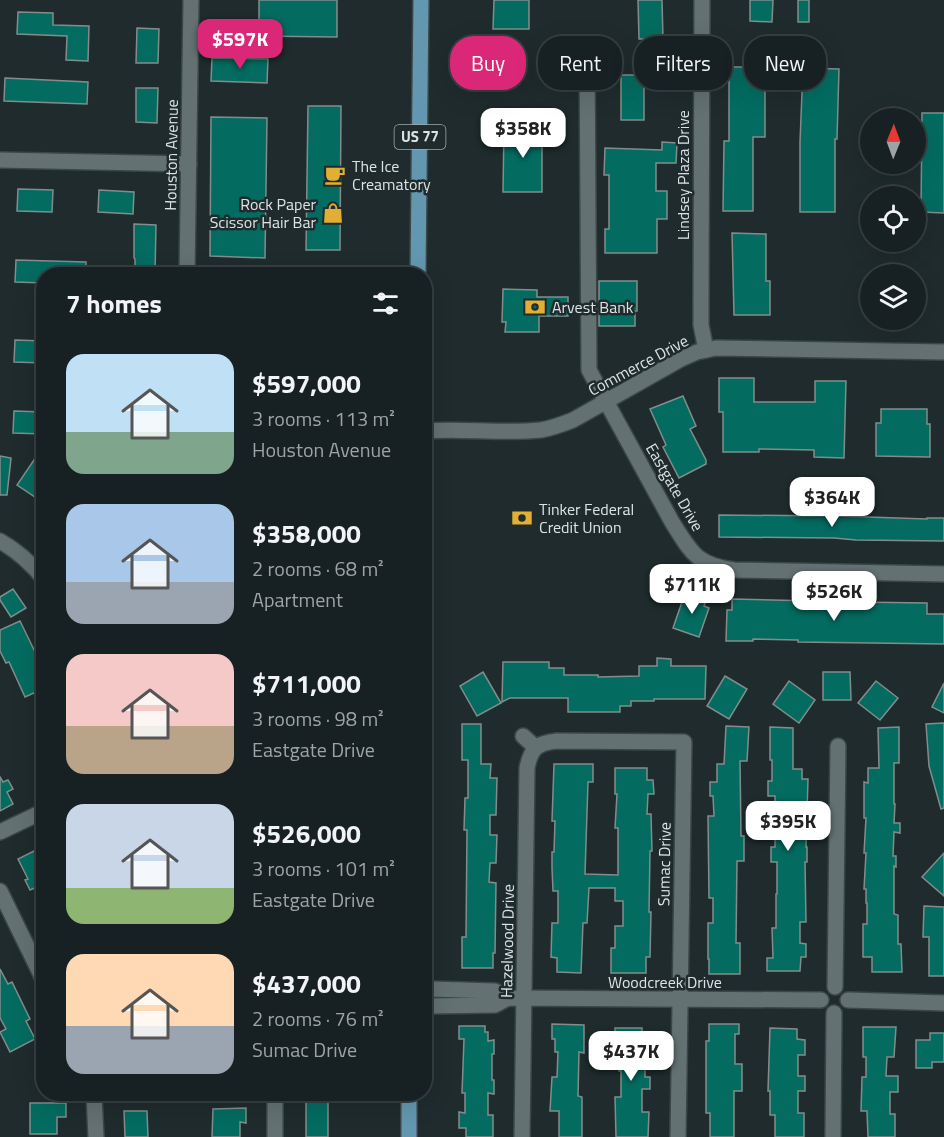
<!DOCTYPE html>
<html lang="en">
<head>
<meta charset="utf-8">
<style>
	:root { --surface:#172022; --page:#20282a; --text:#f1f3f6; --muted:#9ea3a5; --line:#363e40; --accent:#db2777 }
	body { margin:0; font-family:"Titillium Web",sans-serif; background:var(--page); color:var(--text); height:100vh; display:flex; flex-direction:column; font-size:22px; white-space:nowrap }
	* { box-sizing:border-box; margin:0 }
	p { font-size:20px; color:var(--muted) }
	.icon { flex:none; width:33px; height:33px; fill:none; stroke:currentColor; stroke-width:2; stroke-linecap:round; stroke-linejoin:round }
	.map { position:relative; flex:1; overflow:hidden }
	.panel { position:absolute; left:36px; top:267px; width:396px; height:834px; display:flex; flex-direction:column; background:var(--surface); border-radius:24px; box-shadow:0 6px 24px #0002,0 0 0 2px var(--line) }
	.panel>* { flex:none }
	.top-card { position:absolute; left:450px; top:36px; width:404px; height:54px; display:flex; gap:12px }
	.needle { width:39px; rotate:1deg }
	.buttons { position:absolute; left:860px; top:108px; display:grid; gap:12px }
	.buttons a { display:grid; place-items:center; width:66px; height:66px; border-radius:50%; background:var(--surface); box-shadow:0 6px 24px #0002,0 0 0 2px var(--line); font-size:30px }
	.price { position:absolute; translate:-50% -51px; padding:0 14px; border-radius:12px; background:#fff; color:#222; font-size:20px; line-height:39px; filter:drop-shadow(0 2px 3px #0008) }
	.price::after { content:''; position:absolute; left:50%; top:36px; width:18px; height:14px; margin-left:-9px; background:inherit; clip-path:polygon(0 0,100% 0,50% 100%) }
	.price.current { background:var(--accent); color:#fff }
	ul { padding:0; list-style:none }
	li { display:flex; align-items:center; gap:18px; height:150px; padding:0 30px }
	li span { display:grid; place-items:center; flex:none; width:168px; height:120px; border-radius:18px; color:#555 }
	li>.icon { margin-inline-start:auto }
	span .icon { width:72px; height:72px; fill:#fffc; stroke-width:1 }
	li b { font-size:26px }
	h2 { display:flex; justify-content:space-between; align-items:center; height:72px; padding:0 30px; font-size:26px }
	.chip { padding:0 21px; border-radius:24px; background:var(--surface); box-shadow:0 6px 24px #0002,0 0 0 2px var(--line); font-size:21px; line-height:54px }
	.chip.current { background:var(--accent); color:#fff }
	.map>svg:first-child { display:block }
</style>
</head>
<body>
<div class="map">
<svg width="944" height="1137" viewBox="0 0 944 1137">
	<rect width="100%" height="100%" fill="#1f2b2d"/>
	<g fill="#046b60" stroke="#808e8b" stroke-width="1.5">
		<path d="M259 0H337V37L259 36 266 29 259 22Z"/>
		<path d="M494 0H529V29H493Z"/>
		<path d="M638 0H662L663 39H639Z"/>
		<path d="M750 0H773L772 22 750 21Z"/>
		<rect x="798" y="0" width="11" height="22"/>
		<path d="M18 12 53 13V25L89 26 88 61 66 60 67 36 17 34Z"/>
		<path d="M137 28 159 29 158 63H136Z"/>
		<path d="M212 58 268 59 267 83 211 81Z"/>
		<path d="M729 67H765V137H753V211H723L724 141H729Z"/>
		<path d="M803 68 839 69 837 139H835V212H800V142Z"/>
		<rect x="621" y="75" width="23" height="45"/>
		<path d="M5 78 88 82 87 104 4 101Z"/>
		<path d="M136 88H158L157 123 136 122Z"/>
		<path d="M308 106H341L340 250H306Z"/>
		<path d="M922 113H944V213L921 212Z"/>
		<path d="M211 117 267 118 265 258 210 256Z"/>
		<path d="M504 126H542V192H503Z"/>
		<path d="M662 142 677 143 676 163H656V191H667V219H657V253H605V229H609V175H604L605 148 662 150Z"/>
		<path d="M18 189 53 190 52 212 17 211Z"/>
		<path d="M99 190 134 192 133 214 98 212Z"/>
		<path d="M134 224 156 225 155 274H135V259L134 258Z"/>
		<path d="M732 233 766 234V281H770V315H734Z"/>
		<path d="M16 260 86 262V274H44V283L15 282Z"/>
		<path d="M599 281H637V311H635V326H599Z"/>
		<path d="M503 289 537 290V297H568V316H539V332H505L506 322H502Z"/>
		<path d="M15 340 44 341V363L14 362Z"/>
		<path d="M719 378H754V402H815V381H846L844 458 814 457V450L759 449V452H723V412H719Z"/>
		<path d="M683 396 696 426 690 429 706 460V464L679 478 663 447 666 445 650 409Z"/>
		<path d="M881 409H927V424H930V457L876 456V423H881Z"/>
		<path d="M14 411 44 412V434L13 433Z"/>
		<path d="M0 456 11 458 7 495H0Z"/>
		<path d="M34 460 44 466V503L17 485Z"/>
		<path d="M719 515 838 516 927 519V518H944V541L856 540 834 538 719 537Z"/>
		<path d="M13 589 26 608 11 617 0 600V597Z"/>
		<path d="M692 591 708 596 704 606 709 608 699 637 673 628 683 599 688 601Z"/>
		<path d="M732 599 856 602 927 603V614H944V644L798 642V640L753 639V641H726L727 610H732Z"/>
		<path d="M20 621 39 660 44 658V708L36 692 25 697 9 662 6 663 0 651V630Z"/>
		<path d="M657 658 671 659V666H706L705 699H654V701H631V706H620V712H568V698H510L502 702 503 662H549V668H564V675H598V677L639 676V666H657Z"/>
		<path d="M483 672 501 703 477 716 460 686Z"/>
		<path d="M823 672H850L851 700H823Z"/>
		<path d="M725 676 747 689 729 719 707 706Z"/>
		<path d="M789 681 815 700 799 723 773 704Z"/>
		<path d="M876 681 898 698 880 720 858 703Z"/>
		<path d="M944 683V713L932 707Z"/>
		<path d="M944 723V808L941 809 929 766 926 724Z"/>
		<path d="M462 724H481V764H491L490 778H497L496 815H490V835H497L496 863H490L489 882 496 883 495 953H493V968H462V937H466L467 830H464L465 798H468V760H462Z"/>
		<path d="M726 726 749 727 747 761H740L741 836H744V861H737L736 943H740V974H709V959H708V923H713V898H709L708 816H714L713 796H710V782H717V764H724Z"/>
		<path d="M770 727 793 728V769H802V779H808L806 847H807V862H805L806 922H800V943L806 944V957H801L800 971H767V958H773L772 928H776V894H777V862H771V847H775V796H768V781H772V760H770Z"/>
		<path d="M899 727V763H894V804H895L894 823H900V833L894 832 893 856H896V867L894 866V914L898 915V944H901L902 972H872V957H863V924H867V903H866V889H864L866 853H864L866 818H864V782L868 783V768H879L878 728Z"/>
		<path d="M554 764H593V782H588L585 874 618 875V828H615L617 794H615V768H647V780H653L654 794H648L647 814H651L652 851H650L649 912H651L650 957H646V973H611V948H615V926H623V901H615V888H589L587 923H583L581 973 557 972V958L551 957 552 923H558V891H553L552 868V852H554L555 821H552Z"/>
		<path d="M0 777 3 782 8 780 13 789 7 792 13 804 0 811Z"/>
		<path d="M38 849 44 859V884L30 890 25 880 28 879 18 859Z"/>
		<path d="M944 853V896L922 877Z"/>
		<path d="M924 906 944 907V976H929V937H923Z"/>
		<path d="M0 969 8 984 12 982 30 1019 26 1021 35 1039 10 1052 0 1032 6 1029 0 1018Z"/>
		<path d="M552 1024 584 1025V1053L579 1052 578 1096 582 1097V1137H559V1111H550L552 1077H557L558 1052H555V1039H552Z"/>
		<path d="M709 1024H739V1034H735V1064H742V1091H734V1137H710V1113H706V1041H709Z"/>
		<path d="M459 1026H485V1032H488V1041L494 1040V1054H492V1080H494V1094L488 1093V1115H493V1137H466V1128H459V1112L465 1113V1093H462L464 1039H459Z"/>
		<path d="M863 1027H896L894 1057H887L886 1076H898V1092H890V1114H895V1137H868L867 1111H861L862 1077H866V1057H863Z"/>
		<path d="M615 1028H642V1037H647L648 1040H650V1054H645V1077H650V1089H642V1112H649L648 1137H616L615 1097H621V1071H619V1054H614V1046H610V1035H615Z"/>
		<path d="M770 1028 797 1029V1039L805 1040V1055H798V1076H805V1091H798V1113H804V1137H775V1115H770V1091H768Z"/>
		<path d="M930 1033H944V1062H932V1068H916V1040H930Z"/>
		<rect x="306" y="1094" width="22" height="43"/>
		<path d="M30 1103H66V1117H57V1134H30Z"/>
		<path d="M246 1108V1123L240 1122V1137H212L213 1109Z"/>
		<path d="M124 1111H147L148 1137H125Z"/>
	</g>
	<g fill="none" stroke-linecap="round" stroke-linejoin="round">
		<g stroke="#3b4647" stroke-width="18">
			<g id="street">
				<path d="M702 0 701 303V325L706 350"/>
				<path d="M587 51 589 370 672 522C691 552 696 565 734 570L944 574"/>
				<path d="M0 160 189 164"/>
				<path d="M187 274 191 0"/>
				<path d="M424 431C463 428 503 434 541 430 552 428 563 424 573 420L681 359 697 352 716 348 944 352"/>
				<path d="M0 541C18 551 31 563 44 579"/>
				<path d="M523 736 535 747"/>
				<path d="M0 832 44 811"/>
				<path d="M0 891 44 981"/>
				<path d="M835 987 838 746"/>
				<path d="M424 992 431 989 495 991 508 998"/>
				<path d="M848 1000 944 1003"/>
				<path d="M424 1004 431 1006 495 1005 508 998 821 1000"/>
				<path d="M94 1094 96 1137"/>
				<path d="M275 1137V1094"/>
				<path d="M522 1137 527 768C531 748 537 743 557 741L684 742 678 1137"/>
				<path d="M833 1137 834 1013"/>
			</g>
		</g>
		<g stroke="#3b4647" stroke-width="18">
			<g id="primary">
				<path d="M418 274 421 0"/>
				<path d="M409 1137V1094"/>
			</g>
		</g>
		<use href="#street" stroke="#637172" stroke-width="15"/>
		<use href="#primary" stroke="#6397af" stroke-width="15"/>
	</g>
	<defs>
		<g id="cafe-bare" transform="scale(1.62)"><path d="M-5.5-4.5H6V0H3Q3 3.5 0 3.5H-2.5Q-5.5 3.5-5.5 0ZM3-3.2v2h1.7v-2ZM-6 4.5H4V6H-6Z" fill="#e1af34" stroke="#1f2b2d" stroke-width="2.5" paint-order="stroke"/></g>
		<g id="shop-bare" transform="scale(1.62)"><path d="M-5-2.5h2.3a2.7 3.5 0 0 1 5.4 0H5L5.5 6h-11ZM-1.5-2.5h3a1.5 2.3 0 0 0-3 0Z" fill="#e1af34" stroke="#1f2b2d" stroke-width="2.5" paint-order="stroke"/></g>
		<g id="bank-bare" transform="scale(1.62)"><path d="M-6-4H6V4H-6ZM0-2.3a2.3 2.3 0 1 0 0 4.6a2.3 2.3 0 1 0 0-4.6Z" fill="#e1af34" stroke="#1f2b2d" stroke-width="2.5" paint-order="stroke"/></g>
	</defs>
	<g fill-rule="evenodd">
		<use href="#cafe-bare" x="335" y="175"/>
		<use href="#shop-bare" x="333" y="213"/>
		<use href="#bank-bare" x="535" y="307"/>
		<use href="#bank-bare" x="522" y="518"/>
	</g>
	<g text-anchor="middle" stroke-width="5" stroke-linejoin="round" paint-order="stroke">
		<rect fill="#1f2b2d" stroke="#a3acae" stroke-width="1.5" x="394.5" y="125" width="51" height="24" rx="4.5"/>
		<g font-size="15" font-weight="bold" fill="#dce3e5">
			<text x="420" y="142">US 77</text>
		</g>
		<g font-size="16" fill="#dce3e5" stroke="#1f2b2d">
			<text transform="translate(171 155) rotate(-89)" y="6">Houston Avenue</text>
			<text transform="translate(683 175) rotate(-90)" y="6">Lindsey Plaza Drive</text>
			<text transform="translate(638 365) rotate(-28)" y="6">Commerce Drive</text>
			<text transform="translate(675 487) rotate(60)" y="6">Eastgate Drive</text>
			<text transform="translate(664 864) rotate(-89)" y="6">Sumac Drive</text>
			<text transform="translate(507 941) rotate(-89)" y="6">Hazelwood Drive</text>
			<text x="665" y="988">Woodcreek Drive</text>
		</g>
		<g font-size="16" fill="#dce3e5" stroke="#1f2b2d" text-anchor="start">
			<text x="352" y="172">The Ice<tspan x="352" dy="18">Creamatory</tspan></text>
			<text x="316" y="210" text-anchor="end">Rock Paper<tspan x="316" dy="18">Scissor Hair Bar</tspan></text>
			<text x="552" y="313">Arvest Bank</text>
			<text x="539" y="515">Tinker Federal<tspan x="539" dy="18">Credit Union</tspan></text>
		</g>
	</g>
</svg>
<div class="buttons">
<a><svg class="needle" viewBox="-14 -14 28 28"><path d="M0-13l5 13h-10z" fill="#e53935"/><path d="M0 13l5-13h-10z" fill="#9ea3a5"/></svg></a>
<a><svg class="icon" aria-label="locate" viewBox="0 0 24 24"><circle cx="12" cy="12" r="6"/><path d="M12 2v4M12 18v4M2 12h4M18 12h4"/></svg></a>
<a><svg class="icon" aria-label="layers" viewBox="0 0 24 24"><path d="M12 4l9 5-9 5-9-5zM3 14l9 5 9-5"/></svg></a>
</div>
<b class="price current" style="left:240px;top:70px">$597K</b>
<b class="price" style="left:523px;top:159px">$358K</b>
<b class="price" style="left:832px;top:528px">$364K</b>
<b class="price" style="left:692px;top:615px">$711K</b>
<b class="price" style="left:834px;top:622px">$526K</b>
<b class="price" style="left:788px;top:852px">$395K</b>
<b class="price" style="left:631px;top:1082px">$437K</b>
<div class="top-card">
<a class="chip current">Buy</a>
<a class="chip">Rent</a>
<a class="chip">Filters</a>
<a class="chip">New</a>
</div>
<section class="panel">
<h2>7 homes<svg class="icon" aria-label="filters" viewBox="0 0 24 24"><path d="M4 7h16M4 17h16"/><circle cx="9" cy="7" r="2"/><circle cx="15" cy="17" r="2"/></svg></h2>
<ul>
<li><span style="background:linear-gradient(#bfe0f5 65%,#7fa58c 0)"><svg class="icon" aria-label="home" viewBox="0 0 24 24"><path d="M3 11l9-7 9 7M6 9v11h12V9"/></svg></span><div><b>$597,000</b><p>3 rooms · 113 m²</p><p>Houston Avenue</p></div></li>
<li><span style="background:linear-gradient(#a9c7e8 65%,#9aa5b1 0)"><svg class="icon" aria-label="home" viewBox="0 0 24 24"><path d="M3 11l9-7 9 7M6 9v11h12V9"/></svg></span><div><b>$358,000</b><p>2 rooms · 68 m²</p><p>Apartment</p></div></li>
<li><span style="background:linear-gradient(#f6c9c9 60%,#b9a48a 0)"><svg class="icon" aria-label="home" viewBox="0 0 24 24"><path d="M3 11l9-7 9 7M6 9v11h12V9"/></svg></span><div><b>$711,000</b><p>3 rooms · 98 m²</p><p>Eastgate Drive</p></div></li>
<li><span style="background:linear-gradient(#c9d6e8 70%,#8fb573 0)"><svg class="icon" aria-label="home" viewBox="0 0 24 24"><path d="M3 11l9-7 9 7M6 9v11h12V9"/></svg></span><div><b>$526,000</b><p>3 rooms · 101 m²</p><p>Eastgate Drive</p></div></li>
<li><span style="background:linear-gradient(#ffd9b3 60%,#9aa5b1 0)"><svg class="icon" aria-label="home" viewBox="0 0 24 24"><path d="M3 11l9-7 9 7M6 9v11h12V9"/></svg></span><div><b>$437,000</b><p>2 rooms · 76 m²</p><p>Sumac Drive</p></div></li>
</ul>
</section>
</div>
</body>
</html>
